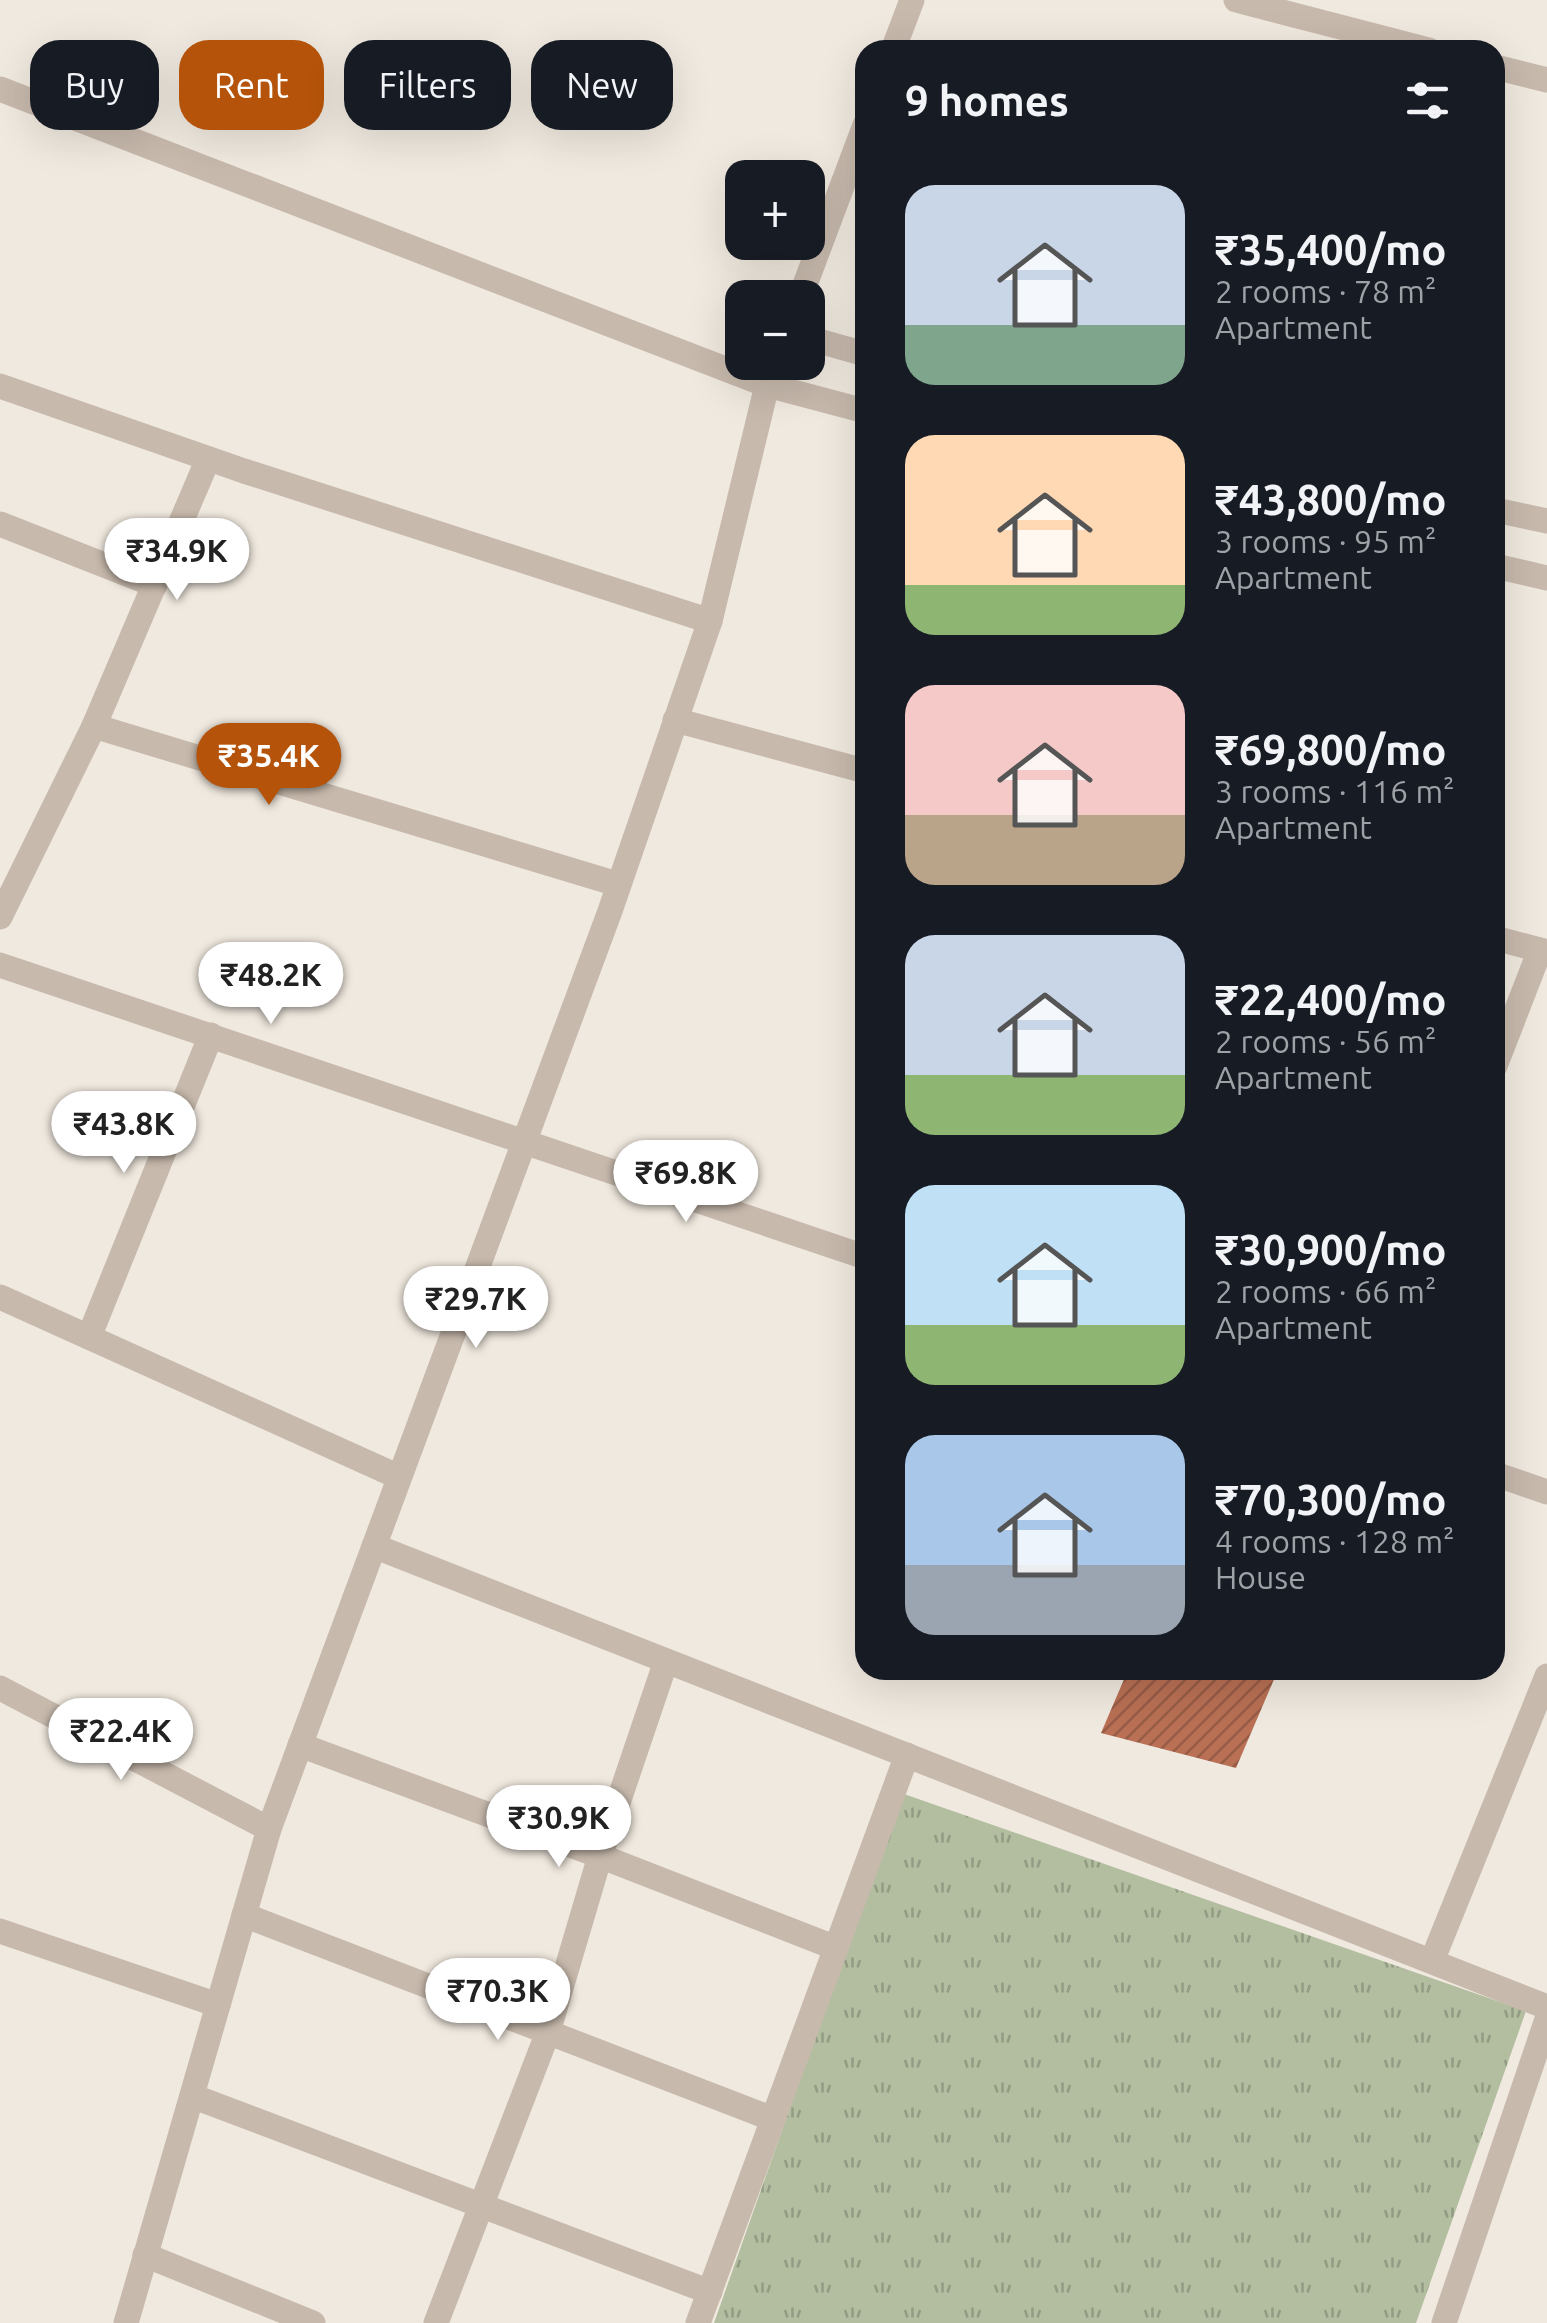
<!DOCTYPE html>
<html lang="en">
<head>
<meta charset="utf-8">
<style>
	:root { --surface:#171b24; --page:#20242c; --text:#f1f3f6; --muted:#9ea1a6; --accent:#b45309 }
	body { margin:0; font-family:Ubuntu,sans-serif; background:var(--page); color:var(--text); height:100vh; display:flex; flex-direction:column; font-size:38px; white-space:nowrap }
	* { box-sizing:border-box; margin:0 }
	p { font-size:32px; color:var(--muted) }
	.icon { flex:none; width:55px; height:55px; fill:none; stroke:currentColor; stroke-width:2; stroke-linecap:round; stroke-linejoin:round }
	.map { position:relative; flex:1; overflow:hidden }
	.panel { position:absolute; left:855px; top:40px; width:650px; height:1640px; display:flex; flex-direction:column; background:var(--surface); border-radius:30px; box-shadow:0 10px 40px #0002 }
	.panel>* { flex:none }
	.guide { position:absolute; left:30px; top:40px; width:675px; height:90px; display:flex; gap:20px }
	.controls { position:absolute; left:725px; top:160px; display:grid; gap:20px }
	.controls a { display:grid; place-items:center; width:100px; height:100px; border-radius:20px; background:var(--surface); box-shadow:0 10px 40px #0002; font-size:50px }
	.price { position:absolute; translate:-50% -85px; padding:0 22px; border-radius:35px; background:#fff; color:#222; font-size:32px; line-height:65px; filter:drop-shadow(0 2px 5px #0008) }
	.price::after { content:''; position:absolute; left:50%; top:60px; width:30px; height:22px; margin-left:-15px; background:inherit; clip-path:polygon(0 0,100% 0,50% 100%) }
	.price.selected { background:var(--accent); color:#fff }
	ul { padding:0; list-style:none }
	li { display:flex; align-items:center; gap:30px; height:250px; padding:0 50px }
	li span { display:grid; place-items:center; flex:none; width:280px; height:200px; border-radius:30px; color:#555 }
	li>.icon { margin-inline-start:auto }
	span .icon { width:120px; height:120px; fill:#fffc; stroke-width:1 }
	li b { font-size:42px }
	h2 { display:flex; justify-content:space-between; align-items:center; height:120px; padding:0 50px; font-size:42px }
	.chip { padding:0 35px; border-radius:30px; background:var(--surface); box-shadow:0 10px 40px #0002; font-size:35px; line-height:90px }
	.chip.selected { background:var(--accent); color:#fff }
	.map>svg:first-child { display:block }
</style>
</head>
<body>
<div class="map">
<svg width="1547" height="2323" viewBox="0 0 1547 2323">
	<defs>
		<pattern id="park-tufts" width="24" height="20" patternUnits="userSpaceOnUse" patternTransform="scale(2.5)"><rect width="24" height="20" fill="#b3bea0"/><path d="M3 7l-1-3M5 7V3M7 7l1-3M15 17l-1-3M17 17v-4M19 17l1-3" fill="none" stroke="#929b83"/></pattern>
		<pattern id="building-hatch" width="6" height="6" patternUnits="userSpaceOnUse" patternTransform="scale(2.5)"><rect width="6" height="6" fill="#b97054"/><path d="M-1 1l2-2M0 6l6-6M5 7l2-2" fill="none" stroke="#975c46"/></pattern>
	</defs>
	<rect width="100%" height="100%" fill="#f0e9df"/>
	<path fill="url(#park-tufts)" d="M901 1793 1526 2011 1416 2323H714Z"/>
	<path fill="url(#building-hatch)" d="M1128 1670H1278L1236 1768 1101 1733Z"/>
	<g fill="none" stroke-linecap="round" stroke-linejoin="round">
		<g stroke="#c7b9ac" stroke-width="25">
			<path d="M1236 0 1429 50"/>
			<path d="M1495 67 1547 80"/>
			<path d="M0 89 767 385"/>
			<path d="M0 386 244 471 710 621"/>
			<path d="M0 524 155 585"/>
			<path d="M675 720 865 771"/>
			<path d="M94 726 208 459"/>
			<path d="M0 917 94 726 617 884"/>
			<path d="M1495 938 1547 952"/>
			<path d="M0 965 865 1257"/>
			<path d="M1495 1066 1540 950"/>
			<path d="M0 1297 399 1477"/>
			<path d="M89 1337 211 1035"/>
			<path d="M1495 1474 1547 1492"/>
			<path d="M374 1546 1547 2007"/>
			<path d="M0 1688 269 1829"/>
			<path d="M300 1745 600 1856 836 1948"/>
			<path d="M244 1915 773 2119"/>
			<path d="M0 1931 218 2005"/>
			<path d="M1432 1961 1547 1676"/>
			<path d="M192 2096 710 2292"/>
			<path d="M145 2255 313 2323"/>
			<path d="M436 2323 548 2032 600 1856 666 1661"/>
			<path d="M698 2323 907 1755"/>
			<path d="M1444 2323 1547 2019"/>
		</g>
		<g stroke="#c7b9ac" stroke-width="25">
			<path d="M893 50 912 0"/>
			<path d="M800 298 865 125"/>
			<path d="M808 338 865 354"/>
			<path d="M767 385 865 411"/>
			<path d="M1495 510 1547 521"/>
			<path d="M1495 566 1547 578"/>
			<path d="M126 2323 269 1829 610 911 710 621 767 385 776 362"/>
		</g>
	</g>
</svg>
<div class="controls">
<a>+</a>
<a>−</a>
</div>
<b class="price" style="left:177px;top:603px">₹34.9K</b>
<b class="price selected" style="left:269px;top:808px">₹35.4K</b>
<b class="price" style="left:271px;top:1027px">₹48.2K</b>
<b class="price" style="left:124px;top:1176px">₹43.8K</b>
<b class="price" style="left:686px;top:1225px">₹69.8K</b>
<b class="price" style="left:476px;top:1351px">₹29.7K</b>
<b class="price" style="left:121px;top:1783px">₹22.4K</b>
<b class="price" style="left:559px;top:1870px">₹30.9K</b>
<b class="price" style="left:498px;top:2043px">₹70.3K</b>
<div class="guide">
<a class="chip">Buy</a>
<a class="chip selected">Rent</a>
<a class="chip">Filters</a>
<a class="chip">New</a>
</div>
<section class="panel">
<h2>9 homes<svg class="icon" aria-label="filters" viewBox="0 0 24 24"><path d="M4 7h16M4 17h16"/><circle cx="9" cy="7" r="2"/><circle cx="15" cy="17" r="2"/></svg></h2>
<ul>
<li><span style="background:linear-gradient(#c9d6e8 70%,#7fa58c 0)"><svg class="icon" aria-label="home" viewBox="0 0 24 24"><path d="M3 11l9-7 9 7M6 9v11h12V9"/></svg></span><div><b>₹35,400/mo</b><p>2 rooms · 78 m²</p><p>Apartment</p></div></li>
<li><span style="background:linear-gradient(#ffd9b3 75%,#8fb573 0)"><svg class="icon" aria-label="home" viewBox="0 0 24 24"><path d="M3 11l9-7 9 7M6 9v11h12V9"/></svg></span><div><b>₹43,800/mo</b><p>3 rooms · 95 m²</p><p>Apartment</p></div></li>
<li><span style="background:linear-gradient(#f6c9c9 65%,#b9a48a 0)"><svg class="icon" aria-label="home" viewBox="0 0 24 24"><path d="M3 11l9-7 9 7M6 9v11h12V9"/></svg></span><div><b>₹69,800/mo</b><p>3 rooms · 116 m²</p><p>Apartment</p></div></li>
<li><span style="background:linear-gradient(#c9d6e8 70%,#8fb573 0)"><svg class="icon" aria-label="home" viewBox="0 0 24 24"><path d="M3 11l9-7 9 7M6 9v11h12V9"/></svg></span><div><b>₹22,400/mo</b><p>2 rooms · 56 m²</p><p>Apartment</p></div></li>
<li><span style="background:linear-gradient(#bfe0f5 70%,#8fb573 0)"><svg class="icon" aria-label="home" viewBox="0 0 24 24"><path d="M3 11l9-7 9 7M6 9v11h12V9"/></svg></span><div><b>₹30,900/mo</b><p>2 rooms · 66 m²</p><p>Apartment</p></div></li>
<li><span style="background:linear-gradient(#a9c7e8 65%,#9aa5b1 0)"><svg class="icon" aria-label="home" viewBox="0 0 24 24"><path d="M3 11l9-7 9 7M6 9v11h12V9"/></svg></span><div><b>₹70,300/mo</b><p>4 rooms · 128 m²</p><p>House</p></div></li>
</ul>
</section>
</div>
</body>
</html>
